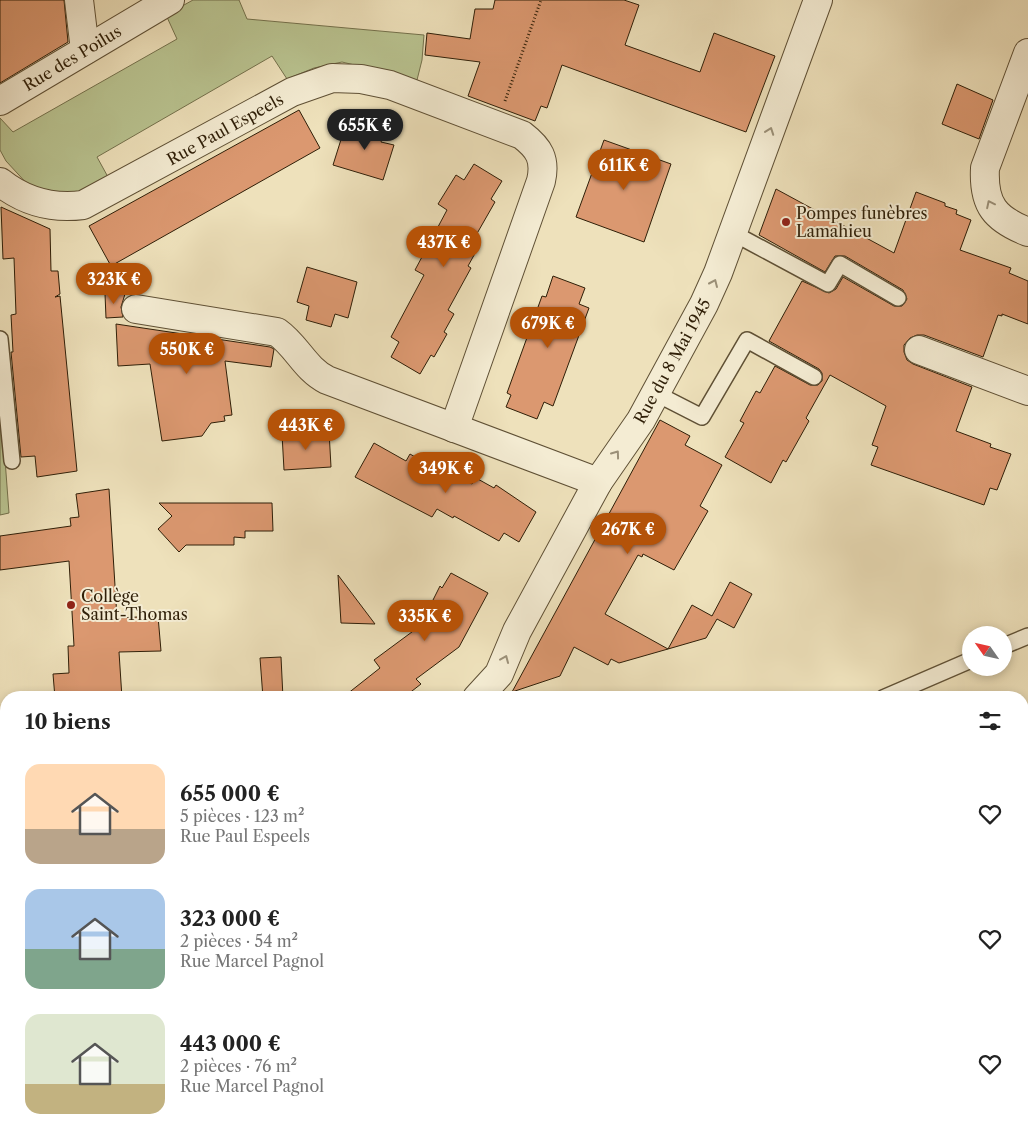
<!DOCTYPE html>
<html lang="fr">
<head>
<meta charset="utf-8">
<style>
	:root { --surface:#fff; --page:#f2f2f2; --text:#222; --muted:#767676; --accent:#b45309 }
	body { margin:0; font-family:"Libre Caslon Text",serif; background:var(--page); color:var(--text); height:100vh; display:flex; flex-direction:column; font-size:19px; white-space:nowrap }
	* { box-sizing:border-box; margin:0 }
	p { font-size:16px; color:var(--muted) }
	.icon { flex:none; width:28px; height:28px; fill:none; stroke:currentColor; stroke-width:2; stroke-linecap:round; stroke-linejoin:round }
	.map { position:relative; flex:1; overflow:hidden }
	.sheet { position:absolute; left:0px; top:691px; width:1029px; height:446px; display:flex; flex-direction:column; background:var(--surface); border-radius:20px 20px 0 0; box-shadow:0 2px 8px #0003 }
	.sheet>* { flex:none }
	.needle { width:32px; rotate:304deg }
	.buttons { position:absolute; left:962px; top:626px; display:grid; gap:10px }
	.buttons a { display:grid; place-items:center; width:50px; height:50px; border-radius:50%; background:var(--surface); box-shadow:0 2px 8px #0003; font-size:25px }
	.price { position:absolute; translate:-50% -42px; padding:0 11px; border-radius:18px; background:var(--accent); color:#fff; font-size:16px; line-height:32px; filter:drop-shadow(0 1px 2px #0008) }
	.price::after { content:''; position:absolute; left:50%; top:30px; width:15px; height:11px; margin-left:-8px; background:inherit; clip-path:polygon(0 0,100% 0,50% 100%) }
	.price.on { background:#222; color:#fff }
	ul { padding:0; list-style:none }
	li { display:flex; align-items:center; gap:15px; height:125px; padding:0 25px }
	li span { display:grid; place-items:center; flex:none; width:140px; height:100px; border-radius:15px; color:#555 }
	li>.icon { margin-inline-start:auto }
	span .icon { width:60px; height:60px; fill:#fffc; stroke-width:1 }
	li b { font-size:21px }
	h2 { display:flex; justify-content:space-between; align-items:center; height:60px; padding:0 25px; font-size:21px }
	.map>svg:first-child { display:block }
</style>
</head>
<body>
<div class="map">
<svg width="1028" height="1137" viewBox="0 0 1028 1137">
	<rect width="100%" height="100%" fill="#eee1bb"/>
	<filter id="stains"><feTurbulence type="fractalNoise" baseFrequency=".004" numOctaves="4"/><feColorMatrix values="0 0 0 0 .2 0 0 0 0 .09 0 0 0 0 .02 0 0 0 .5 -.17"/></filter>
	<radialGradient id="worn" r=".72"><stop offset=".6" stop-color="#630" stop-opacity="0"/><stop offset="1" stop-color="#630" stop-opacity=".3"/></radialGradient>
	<g fill="#b9c390" stroke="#74714c">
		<path d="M193 0H239L247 19 424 35 422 60 417 80 342 62 314 68 287 79 272 56 97 157 108 177 77 195 47 193 30 187 6 161 0 150V118L13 132 177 39 166 15Z"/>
		<path d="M0 392 9 513 0 515Z"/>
	</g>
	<g fill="#db9870" stroke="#2f1f08">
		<path d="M0 0H64L68 42 0 83Z"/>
		<path d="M495 0H624L639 5 625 45 700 72 714 33 775 56 746 132 562 65 547 108 541 106 535 121 468 96 480 62 425 55 427 33 470 39 475 9H493Z"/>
		<path d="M957 84 993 100 979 139 942 124Z"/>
		<path d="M299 110 320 148 111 266 89 226Z"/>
		<path d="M360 121 385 128 381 142 394 145 383 180 333 165 344 130 356 134Z"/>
		<path d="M604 140 671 164 644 242 576 217Z"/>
		<path d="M474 164 502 181 491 199 495 202 471 244 478 248 468 266 471 268 448 310 454 314 444 332 447 334 434 357 431 355 420 374 391 357 399 342 391 337 424 275 415 270 447 210 438 204 456 175 464 180Z"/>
		<path d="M776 189 894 253 916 192 945 203V206L957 210 956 214 971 220 960 250 1011 268 1009 273 1028 281V324L1002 314V316L998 315 983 357 924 335H917L910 338 904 345V352L907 360 913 364 972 387 956 431 991 444 990 447 1011 454 997 490 990 488 984 505 871 465 878 447 872 445 886 406 830 375 806 418 809 421 786 462 783 460 771 483 725 457 744 423 740 421 756 391 760 393 775 366 810 385H818L822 381V373L819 369 769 341 802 281 829 293 836 289 843 277 894 306H902L907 299 903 290 845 256H835L825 272 759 235Z"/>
		<path d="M1 207 50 229 51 271H58L60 294 55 297 60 296 77 471 37 477 35 456 21 457 11 352H13L11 315 16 314 14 258 3 259Z"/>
		<path d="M307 267 357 282 348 318 335 314 331 327 306 320 309 306 297 302Z"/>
		<path d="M553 276 585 288 579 304 589 308 553 406 544 402 537 419 506 407 511 395 507 393 542 296 546 297Z"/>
		<path d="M105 294H125L121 307 123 317 106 318Z"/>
		<path d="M116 324 270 347 274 349 271 367 225 361 232 415 224 416 225 421 211 423 202 436 162 441 150 364 118 366Z"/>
		<path d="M660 420 690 436 685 445 722 465 700 506 708 511 674 570 643 554 642 557 638 555 605 614 668 649 619 663 611 659 608 665 574 647 560 676 512 692Z"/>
		<path d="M329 431 331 467 284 470 282 434Z"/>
		<path d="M374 443 406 461 410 454 429 465 431 461 472 484 476 478 494 488 496 485 536 512 519 542 504 533 499 541 454 516 453 518 437 509 432 517 355 477Z"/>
		<path d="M109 489 117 618 158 616 161 651 119 652 122 698H55L53 674 69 673 68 646H74L69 561 0 570V536L71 526 70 518 79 517 76 494Z"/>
		<path d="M159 503H272L273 531H245V538L234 537V545H186L179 552 158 529 172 516Z"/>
		<path d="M451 573 488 593 459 647 416 679 421 684 403 698H342L380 668 374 660 420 626 440 586 442 588Z"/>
		<path d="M338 575 375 624 341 623Z"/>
		<path d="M730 582 752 594 734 628 717 619 706 638 668 649 692 605 712 616Z"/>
		<path d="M281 657 283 698H263L260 658Z"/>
	</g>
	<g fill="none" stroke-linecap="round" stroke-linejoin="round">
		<g stroke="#5f5035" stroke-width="18">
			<g id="service">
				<path d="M733 233 828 284 840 264 898 298"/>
				<path d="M0 339 12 461"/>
				<path d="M655 393 702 417 747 340 814 377"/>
				<path d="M1004 646 1028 636"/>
				<path d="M883 698 971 660"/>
				<path d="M192 1131 197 1137"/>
				<path d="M469 1131 475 1137"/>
				<path d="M332 1137 338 1131"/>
				<path d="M405 1137 411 1131"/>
			</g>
		</g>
		<g stroke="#5f5035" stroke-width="30">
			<g id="minor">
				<path d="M79 0 85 50"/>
				<path d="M1028 53 985 168C983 205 995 219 1028 232"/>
				<path d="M0 101 170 0"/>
				<path d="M0 182C25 202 52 209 83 205L292 92 332 78 361 79 390 85 522 135C539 148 546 159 541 181L454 428"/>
				<path d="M136 309 277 332C297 346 305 369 327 380L598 482"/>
				<path d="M919 350 1028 391"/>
				<path d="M477 698 499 674 517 631 598 482 641 420 704 304 718 273 818 0"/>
				<path d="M0 852 6 851"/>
			</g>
		</g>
		<g stroke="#2f1f08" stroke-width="30">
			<g id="primary">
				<path d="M0 1038 6 1044"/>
				<path d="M0 1072 6 1079"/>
				<path d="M57 1131 63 1137"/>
				<path d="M92 1131 98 1137"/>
			</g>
		</g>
		<g stroke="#2f1f08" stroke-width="3" stroke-dasharray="1 2.5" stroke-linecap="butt">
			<path d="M505 101 541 0"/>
			<path d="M1022 799 1028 798"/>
			<path d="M0 894 6 893"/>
		</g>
		<use href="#service" stroke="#f4ecd3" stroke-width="15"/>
		<use href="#minor" stroke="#f4ecd3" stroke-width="28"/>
		<use href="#primary" stroke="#e7c07e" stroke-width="28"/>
	</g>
	<defs><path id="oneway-chevron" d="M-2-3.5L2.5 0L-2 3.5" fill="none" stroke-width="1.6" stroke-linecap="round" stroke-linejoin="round" transform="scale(1.25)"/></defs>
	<g stroke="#9b9078">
		<use href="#oneway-chevron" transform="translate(770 131) rotate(-70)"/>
		<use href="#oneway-chevron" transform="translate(990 204) rotate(-116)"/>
		<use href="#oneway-chevron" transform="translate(714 283) rotate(-66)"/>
		<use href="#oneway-chevron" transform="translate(616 454) rotate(-54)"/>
		<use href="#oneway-chevron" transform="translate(505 659) rotate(-67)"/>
	</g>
	<g fill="#8f2418" stroke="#f4ecd3" stroke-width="2">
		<circle cx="786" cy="222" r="5"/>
		<circle cx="71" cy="605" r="5"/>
	</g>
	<g text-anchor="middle" stroke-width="4" stroke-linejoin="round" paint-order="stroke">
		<g font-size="16" fill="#2f1f08" stroke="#f4ecd3">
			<text transform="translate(72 58) rotate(-31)" y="6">Rue des Poilus</text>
			<text transform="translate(225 129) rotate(-29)" y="6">Rue Paul Espeels</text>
			<text transform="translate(672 361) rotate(-61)" y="6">Rue du 8 Mai 1945</text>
		</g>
		<g font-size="16" fill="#2f1f08" stroke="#f4ecd3" text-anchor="start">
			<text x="796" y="219">Pompes funèbres<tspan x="796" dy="18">Lamahieu</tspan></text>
			<text x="81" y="602">Collège<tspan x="81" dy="18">Saint-Thomas</tspan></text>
		</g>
	</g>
	<rect width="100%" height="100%" filter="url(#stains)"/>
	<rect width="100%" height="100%" fill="url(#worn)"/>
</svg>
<div class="buttons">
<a><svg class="needle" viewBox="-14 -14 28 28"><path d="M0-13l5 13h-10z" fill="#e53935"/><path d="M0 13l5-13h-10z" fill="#767676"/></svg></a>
</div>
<b class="price on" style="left:365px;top:151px">655K €</b>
<b class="price" style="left:624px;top:191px">611K €</b>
<b class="price" style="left:444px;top:268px">437K €</b>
<b class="price" style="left:114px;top:305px">323K €</b>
<b class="price" style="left:548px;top:349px">679K €</b>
<b class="price" style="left:187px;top:375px">550K €</b>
<b class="price" style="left:306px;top:451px">443K €</b>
<b class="price" style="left:446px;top:494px">349K €</b>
<b class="price" style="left:628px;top:555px">267K €</b>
<b class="price" style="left:425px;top:642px">335K €</b>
<section class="sheet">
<h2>10 biens<svg class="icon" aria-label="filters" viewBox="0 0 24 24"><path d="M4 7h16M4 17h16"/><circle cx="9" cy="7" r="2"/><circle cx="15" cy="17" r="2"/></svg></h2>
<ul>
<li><span style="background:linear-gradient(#ffd9b3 65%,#b9a48a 0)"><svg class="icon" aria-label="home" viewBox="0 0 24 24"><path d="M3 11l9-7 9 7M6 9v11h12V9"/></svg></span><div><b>655 000 €</b><p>5 pièces · 123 m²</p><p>Rue Paul Espeels</p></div><svg class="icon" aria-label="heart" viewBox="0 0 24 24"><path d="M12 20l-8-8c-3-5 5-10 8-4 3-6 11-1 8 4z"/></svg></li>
<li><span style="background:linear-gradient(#a9c7e8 60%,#7fa58c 0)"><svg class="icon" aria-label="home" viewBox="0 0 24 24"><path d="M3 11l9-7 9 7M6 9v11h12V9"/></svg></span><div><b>323 000 €</b><p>2 pièces · 54 m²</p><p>Rue Marcel Pagnol</p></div><svg class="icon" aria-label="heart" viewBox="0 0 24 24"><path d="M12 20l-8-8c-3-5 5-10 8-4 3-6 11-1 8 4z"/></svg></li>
<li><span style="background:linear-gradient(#dfe7d0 70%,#c2b280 0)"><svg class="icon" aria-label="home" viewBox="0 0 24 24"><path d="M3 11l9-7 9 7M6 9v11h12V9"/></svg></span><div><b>443 000 €</b><p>2 pièces · 76 m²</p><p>Rue Marcel Pagnol</p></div><svg class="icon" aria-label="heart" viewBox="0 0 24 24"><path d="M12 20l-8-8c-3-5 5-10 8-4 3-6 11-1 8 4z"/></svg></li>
</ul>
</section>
</div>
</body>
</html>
